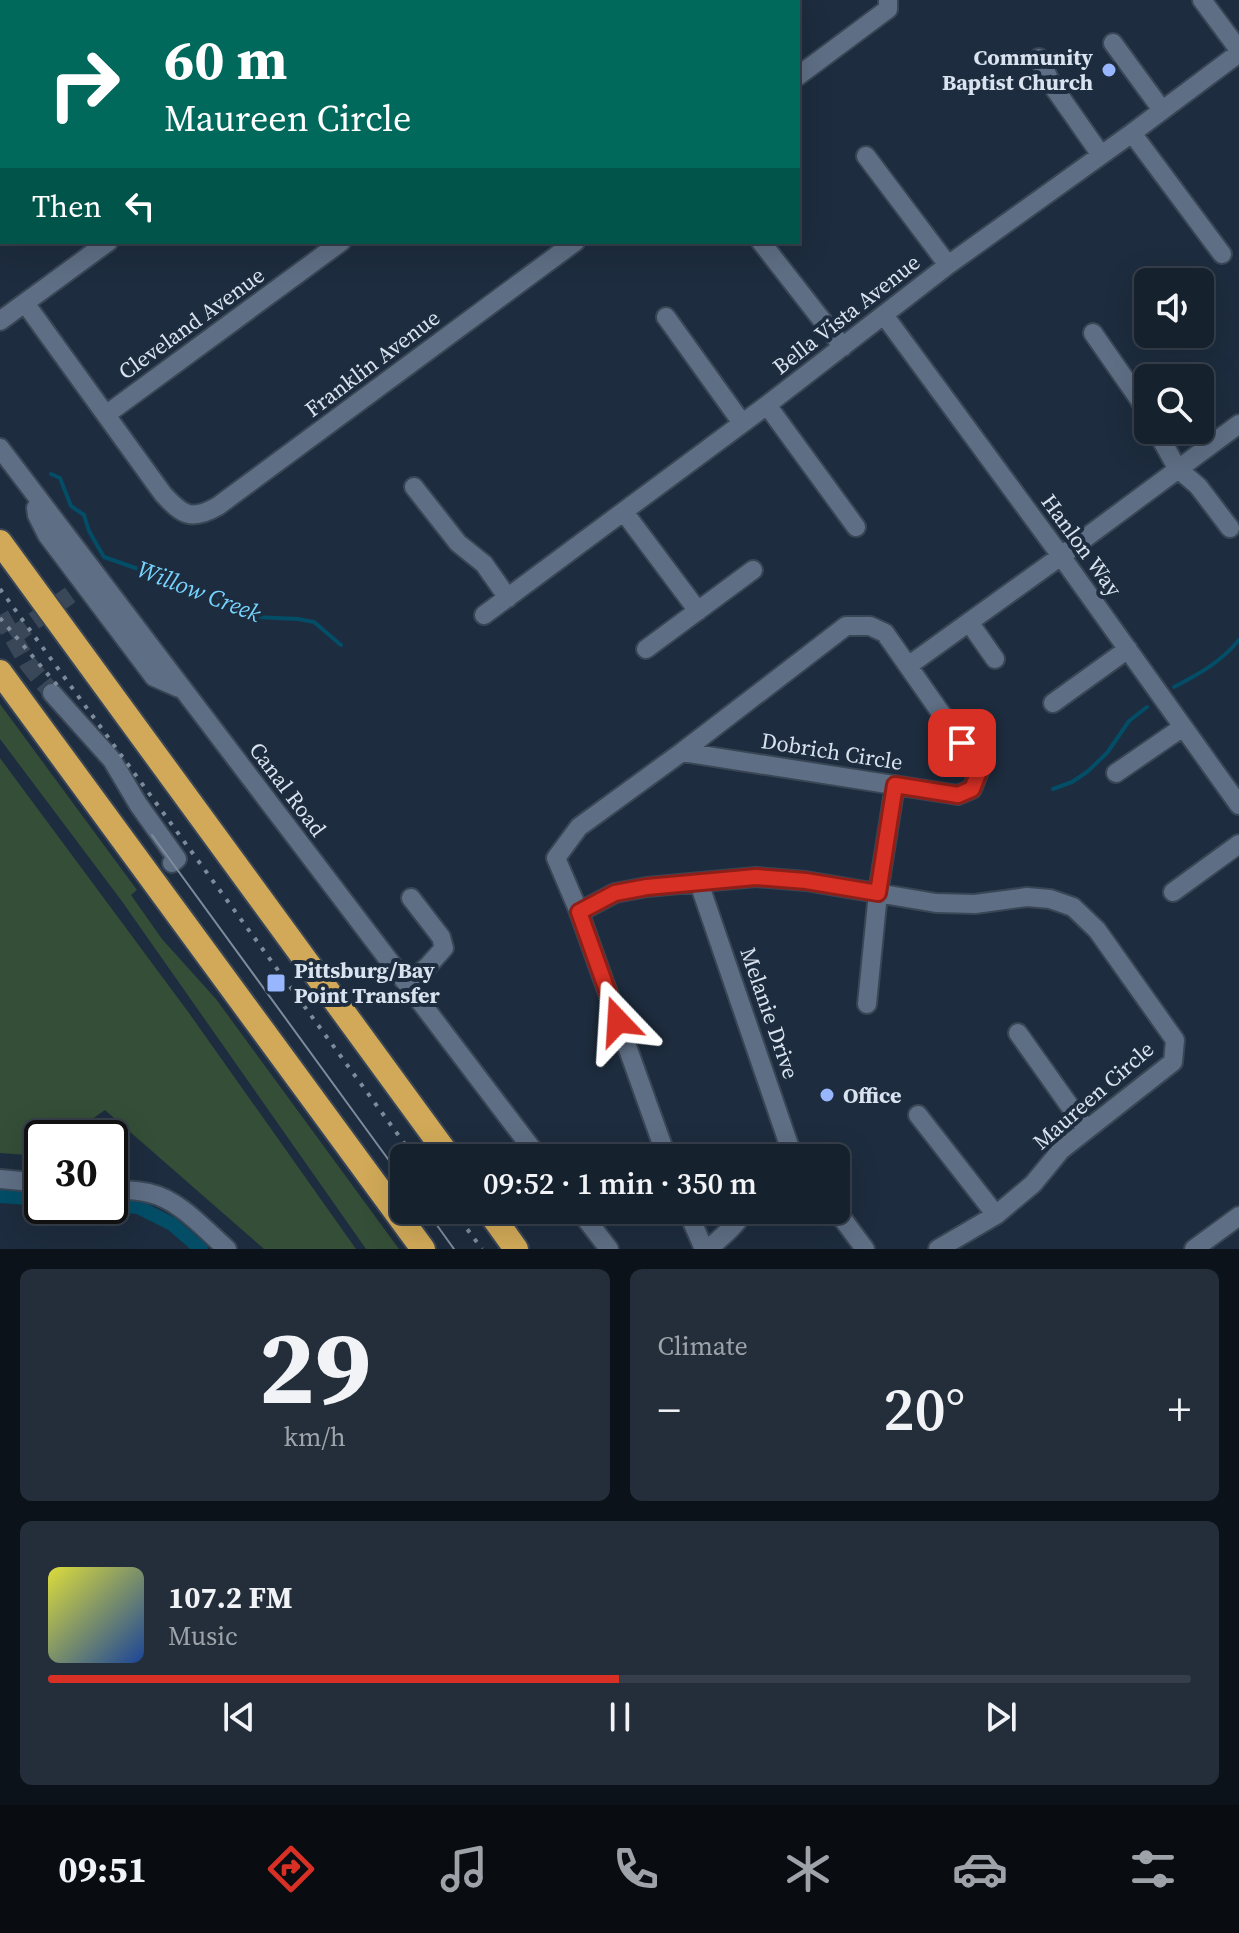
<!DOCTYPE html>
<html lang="en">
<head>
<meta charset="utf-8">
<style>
	:root { --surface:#16212e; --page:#232e3a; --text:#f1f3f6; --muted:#9ea3aa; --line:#353e4a; --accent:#d93025 }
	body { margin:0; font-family:"Source Serif 4",serif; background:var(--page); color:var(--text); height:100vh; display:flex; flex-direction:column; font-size:30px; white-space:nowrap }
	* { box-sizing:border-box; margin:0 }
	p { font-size:26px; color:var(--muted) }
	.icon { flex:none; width:44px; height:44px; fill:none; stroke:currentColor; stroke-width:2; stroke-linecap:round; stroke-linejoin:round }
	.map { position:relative; height:1249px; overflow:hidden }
	.details { display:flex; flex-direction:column; gap:20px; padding:20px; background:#0c1219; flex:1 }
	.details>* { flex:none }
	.hud { position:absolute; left:0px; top:0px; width:800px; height:244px; box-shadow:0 8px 32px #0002,0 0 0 2px var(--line); background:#00695c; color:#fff; overflow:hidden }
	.controls { position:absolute; left:1134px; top:268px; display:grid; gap:16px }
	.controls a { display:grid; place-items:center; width:80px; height:80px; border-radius:12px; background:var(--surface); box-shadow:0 8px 32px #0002,0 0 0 2px var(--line); font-size:40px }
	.speed { position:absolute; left:24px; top:1120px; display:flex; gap:16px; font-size:40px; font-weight:700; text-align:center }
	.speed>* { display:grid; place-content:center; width:104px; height:104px; border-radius:50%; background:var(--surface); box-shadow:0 8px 32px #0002,0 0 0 2px var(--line); line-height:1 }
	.speed .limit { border:4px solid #111; border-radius:12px; background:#fff; color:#111 }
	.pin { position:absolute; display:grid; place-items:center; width:68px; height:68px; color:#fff; margin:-34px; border-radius:16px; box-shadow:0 4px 12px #0006 }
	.me { position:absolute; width:88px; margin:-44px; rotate:340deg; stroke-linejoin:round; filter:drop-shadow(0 0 6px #0008) }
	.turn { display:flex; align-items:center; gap:28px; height:168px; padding:0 32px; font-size:36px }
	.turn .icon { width:104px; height:104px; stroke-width:2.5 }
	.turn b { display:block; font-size:56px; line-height:68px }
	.then { display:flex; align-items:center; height:76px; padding:0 32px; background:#0003; gap:16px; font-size:30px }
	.big { font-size:60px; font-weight:600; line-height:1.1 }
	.details .card { flex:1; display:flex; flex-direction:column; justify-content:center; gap:12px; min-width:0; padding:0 28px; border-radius:12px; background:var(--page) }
	.details .dial { align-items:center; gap:0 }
	.dial b { font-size:104px; line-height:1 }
	.song { display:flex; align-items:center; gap:24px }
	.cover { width:96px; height:96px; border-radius:12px; background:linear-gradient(135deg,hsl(60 70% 55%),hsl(220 70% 35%)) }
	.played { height:8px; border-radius:4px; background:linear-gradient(90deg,var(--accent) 50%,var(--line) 50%) }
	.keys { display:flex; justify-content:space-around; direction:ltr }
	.heat { display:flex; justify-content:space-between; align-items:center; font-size:44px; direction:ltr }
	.details .tiles { flex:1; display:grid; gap:20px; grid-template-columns:1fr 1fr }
	.card:last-child { grid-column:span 2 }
	.trip { position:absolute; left:390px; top:1144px; width:460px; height:80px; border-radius:12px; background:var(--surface); box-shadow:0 8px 32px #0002,0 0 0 2px var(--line); font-weight:600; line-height:80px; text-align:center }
	.dock { display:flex; height:128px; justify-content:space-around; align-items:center; background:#090d12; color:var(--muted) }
	.dock .icon { width:56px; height:56px }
	.dock .active { color:var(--accent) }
	.dock b { font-size:36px; color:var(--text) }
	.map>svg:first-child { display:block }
</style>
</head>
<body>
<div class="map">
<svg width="1239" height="1249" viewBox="0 0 1239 1249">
	<rect width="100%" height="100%" fill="#1d2c3e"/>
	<path fill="#344e37" d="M0,704L137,890L131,895L162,939L216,999L399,1249H366L121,900L0,739Z
		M0,758L189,1013L356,1249H264L105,1110L65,1138H42V1155L40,1156L0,1153Z"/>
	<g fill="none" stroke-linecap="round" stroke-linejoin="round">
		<path stroke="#034d67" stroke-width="4" d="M51,474L60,478L71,506L84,515L89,531L104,557L164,578L180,580L236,605L247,614L256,617L298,619L314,622L341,645
			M1174,687C1199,674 1221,662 1239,640
			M1053,789L1072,782L1087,772L1107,753L1129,721L1147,707"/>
		<path stroke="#034d67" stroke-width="14" d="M0,1196L42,1199
			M110,1205L138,1207L172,1224L201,1249"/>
		<path stroke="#394759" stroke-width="18" stroke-dasharray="18 9" stroke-linecap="butt" d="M0,615L29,665L52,693
			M12,637L74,592"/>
		<g stroke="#394655" stroke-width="22">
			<path id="minor" d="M1202,0L1239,50
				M432,2L434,0
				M667,2L669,0
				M1113,43L1162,110
				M1039,58L1052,85L1101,155
				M798,76L888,9V0
				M1132,133L1222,254
				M866,156L948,265
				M761,242L843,347
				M25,303L163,494C183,516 192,521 218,506L575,242
				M884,315L1061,556L1239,805
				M666,317L742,423
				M0,321L108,242
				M1093,333L1139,399L1148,415
				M767,405L856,527
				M107,414L341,242
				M1156,430L1177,468L1198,486L1230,528
				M0,448L539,1158
				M414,487L458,543L484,564L508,598
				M36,508L37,515L47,535L154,677L179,688
				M624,512L698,611
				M484,615L767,405L948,265L1132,133L1239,53
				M969,622L995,659
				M646,649L753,570
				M908,666L1061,556L1239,424
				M52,693L112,760L138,804L177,859L172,863
				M1053,703L1128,649
				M1116,773L1183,727
				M699,883L790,1148L797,1158
				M1173,892L1239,844
				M579,912L615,893L647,887L756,877L806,881L936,903L975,904L1027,897L1050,899L1073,907L1097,930L1175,1040L1173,1062L1061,1150L1033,1184L996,1215L938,1249
				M407,985L428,966L444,948L441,937L411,898
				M867,1004L878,893L895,785
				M1018,1033L1086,1129
				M918,1115L996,1215
				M667,1158L579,912L556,858L579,827L682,752L846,626H870L885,633L980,769L972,789L958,795L682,752
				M0,1179L42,1183
				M110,1189C123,1190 137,1190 149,1193C180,1200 204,1229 227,1249
				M579,1210L609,1249
				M687,1210L704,1249
				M836,1210L865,1249
				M708,1249C722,1237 736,1226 745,1210
				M1194,1249L1239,1216"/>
		</g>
		<g stroke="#394655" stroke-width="28">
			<path id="highway" d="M0,542L450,1158
				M0,672L423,1249
				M488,1210L516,1249"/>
		</g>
		<use href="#minor" stroke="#5e6e84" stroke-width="18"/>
		<use href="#highway" stroke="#d1a958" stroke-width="24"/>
		<path stroke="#7e8b9a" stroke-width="2" d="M152,835L404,1181
			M426,1210L454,1249"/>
		<path stroke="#7e8b9a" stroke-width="4" stroke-dasharray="4 8" stroke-linecap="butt" d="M0,589L415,1158
			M0,618L57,685
			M453,1210L482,1249"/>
	</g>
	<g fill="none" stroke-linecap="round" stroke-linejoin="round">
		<g stroke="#8d1f18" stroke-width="20">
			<path id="route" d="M618,1021L579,912L615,893L647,887L756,877L806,881L878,893L895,785L958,795L972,789L980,769L962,743"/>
		</g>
		<use href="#route" stroke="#d93025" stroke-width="14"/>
	</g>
	<g fill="#97b6fd" stroke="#1d2c3e" stroke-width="3">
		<circle cx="1109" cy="70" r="8"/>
		<rect x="266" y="973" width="20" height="20" rx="4"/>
		<circle cx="827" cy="1095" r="8"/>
	</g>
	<g text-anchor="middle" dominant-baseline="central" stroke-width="8" stroke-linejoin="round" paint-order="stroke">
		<g font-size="22" font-weight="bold" fill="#d9e3ef" stroke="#1d2c3e" text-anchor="start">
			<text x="1093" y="57" text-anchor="end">Community<tspan x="1093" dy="25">Baptist Church</tspan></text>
			<text x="294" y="970">Pittsburg/Bay<tspan x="294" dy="25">Point Transfer</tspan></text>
			<text x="843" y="1095">Office</text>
		</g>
		<g font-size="22" fill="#d9e3ef" stroke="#1d2c3e">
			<text transform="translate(846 314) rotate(-38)">Bella Vista Avenue</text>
			<text transform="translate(191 323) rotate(-36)">Cleveland Avenue</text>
			<text transform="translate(372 363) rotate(-37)">Franklin Avenue</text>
			<text transform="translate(1082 545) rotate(54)">Hanlon Way</text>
			<text transform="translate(832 751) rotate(9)">Dobrich Circle</text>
			<text transform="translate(288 789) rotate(53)">Canal Road</text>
			<text transform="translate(770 1013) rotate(71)">Melanie Drive</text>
			<text transform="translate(1093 1095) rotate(-41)">Maureen Circle</text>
		</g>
		<g font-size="24" font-style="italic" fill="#76d3fe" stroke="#1d2c3e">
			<text transform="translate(199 591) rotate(21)">Willow Creek</text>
		</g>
	</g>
</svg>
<div class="controls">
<a><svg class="icon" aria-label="sound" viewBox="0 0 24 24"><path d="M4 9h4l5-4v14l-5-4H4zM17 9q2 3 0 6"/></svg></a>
<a><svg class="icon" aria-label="search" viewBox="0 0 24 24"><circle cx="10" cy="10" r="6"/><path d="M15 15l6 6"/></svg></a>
</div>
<div class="speed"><div class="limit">30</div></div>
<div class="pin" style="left:962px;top:743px;background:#d93025"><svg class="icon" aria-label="arrive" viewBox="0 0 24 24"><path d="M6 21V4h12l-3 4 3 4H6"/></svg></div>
<svg class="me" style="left:618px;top:1021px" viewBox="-20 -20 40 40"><path d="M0-17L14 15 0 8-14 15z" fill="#d93025" stroke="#fff" stroke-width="4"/></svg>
<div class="trip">09:52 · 1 min · 350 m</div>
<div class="hud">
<div class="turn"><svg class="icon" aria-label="right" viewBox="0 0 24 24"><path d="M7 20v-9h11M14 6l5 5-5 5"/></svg><div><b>60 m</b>Maureen Circle</div></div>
<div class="then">Then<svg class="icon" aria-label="left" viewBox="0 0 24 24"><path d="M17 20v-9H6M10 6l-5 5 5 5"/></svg></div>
</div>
</div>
<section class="details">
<div class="tiles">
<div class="card dial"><b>29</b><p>km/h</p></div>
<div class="card"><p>Climate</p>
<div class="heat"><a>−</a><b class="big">20°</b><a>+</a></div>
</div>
<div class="card">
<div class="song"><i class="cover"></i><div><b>107.2 FM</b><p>Music</p></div></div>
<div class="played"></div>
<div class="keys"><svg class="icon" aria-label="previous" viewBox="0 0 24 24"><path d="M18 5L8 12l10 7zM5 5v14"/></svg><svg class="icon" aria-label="pause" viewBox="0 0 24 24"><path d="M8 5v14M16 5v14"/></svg><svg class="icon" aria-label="next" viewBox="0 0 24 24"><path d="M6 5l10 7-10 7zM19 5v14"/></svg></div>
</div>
</div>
</section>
<nav class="dock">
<b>09:51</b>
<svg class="icon active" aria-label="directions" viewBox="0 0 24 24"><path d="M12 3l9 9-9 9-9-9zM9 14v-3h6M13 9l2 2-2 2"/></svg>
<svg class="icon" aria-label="music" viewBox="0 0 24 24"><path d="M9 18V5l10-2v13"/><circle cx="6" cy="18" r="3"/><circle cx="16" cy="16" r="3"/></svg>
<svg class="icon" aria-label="phone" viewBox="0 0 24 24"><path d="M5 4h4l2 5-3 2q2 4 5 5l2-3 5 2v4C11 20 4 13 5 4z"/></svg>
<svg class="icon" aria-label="climate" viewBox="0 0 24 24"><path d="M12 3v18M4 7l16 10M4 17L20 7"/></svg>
<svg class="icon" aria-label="car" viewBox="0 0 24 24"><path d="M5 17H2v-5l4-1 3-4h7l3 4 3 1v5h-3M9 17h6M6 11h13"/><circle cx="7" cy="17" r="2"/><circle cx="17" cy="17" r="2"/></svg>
<svg class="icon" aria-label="filters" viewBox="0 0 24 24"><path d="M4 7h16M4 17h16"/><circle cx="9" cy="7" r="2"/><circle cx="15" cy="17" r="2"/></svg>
</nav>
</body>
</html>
